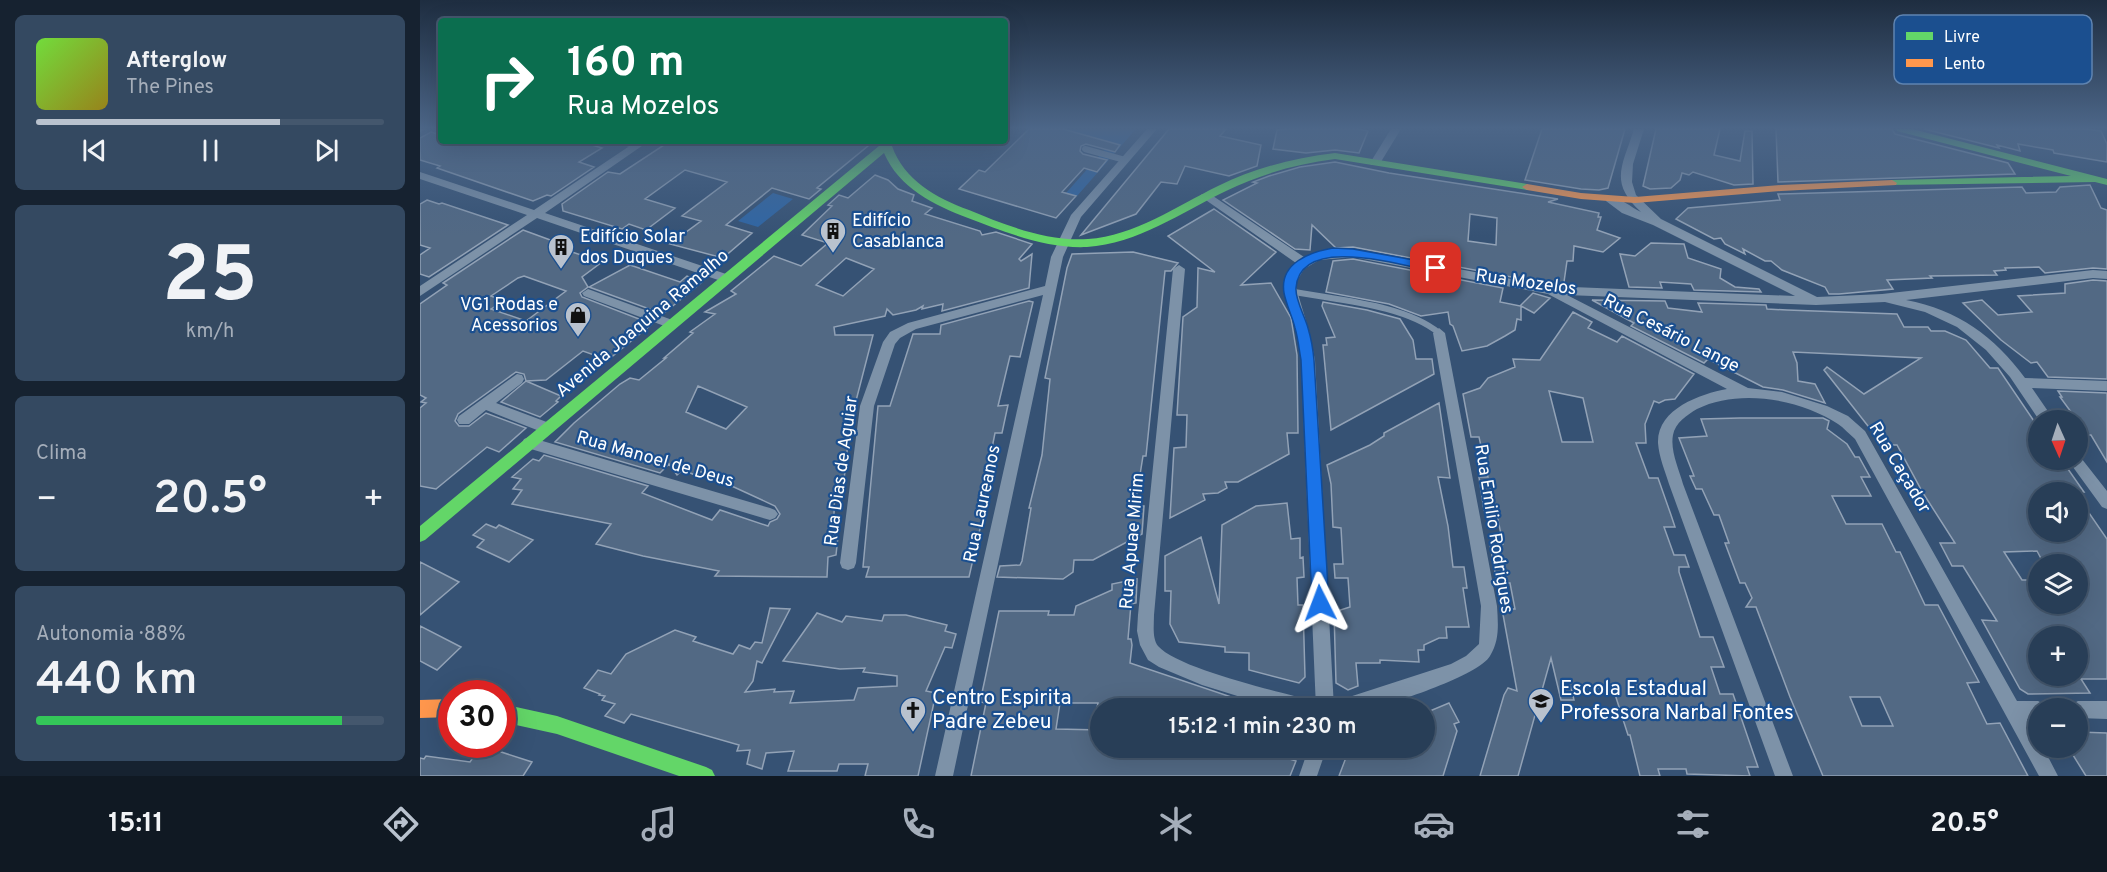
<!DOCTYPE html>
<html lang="pt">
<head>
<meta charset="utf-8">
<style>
	:root { --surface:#283e57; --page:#344961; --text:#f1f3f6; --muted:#a5aeba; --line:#44576d; --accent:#b9c2ce }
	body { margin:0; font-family:Overpass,sans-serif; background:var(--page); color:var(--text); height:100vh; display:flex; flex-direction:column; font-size:22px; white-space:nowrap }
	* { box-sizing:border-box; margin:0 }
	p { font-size:20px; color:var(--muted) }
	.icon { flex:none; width:33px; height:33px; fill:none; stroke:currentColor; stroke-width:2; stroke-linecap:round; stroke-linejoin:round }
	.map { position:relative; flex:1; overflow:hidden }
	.sheet { display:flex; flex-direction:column; gap:15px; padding:15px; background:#162230; width:420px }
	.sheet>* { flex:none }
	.hud { position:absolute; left:18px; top:18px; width:570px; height:126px; border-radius:6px; box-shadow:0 6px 24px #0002,0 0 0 2px var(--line); background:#0b6e4f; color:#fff; overflow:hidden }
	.needle { width:39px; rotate:177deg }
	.buttons { position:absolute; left:1608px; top:410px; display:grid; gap:12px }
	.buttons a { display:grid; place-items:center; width:60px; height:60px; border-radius:50%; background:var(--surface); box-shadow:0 6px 24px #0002,0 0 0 2px var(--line); font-size:30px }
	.speed { position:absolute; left:18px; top:680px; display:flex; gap:12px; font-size:30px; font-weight:700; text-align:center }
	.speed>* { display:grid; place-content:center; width:78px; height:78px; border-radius:50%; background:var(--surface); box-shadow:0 6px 24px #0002,0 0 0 2px var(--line); line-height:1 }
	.speed .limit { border:9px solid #d22; background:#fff; color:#111 }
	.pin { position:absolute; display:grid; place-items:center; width:51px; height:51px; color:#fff; margin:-26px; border-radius:12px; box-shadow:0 3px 9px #0006 }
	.me { position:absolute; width:66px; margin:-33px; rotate:357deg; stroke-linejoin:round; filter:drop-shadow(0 0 4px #0008) }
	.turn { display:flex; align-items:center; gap:21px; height:126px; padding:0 30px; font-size:27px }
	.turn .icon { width:78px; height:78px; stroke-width:2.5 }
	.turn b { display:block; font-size:42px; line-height:51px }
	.big { font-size:45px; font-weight:600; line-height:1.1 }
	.sheet .tile { flex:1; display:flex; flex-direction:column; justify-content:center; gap:9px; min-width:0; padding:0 21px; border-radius:9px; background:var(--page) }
	.sheet .dial { align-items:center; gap:0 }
	.dial b { font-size:78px; line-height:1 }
	.song { display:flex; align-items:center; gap:18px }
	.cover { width:72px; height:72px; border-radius:9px; background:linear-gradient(135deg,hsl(100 70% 55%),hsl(50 70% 35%)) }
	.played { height:6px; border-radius:3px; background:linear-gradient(90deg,var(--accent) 70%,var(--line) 70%) }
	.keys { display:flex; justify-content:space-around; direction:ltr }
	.heat { display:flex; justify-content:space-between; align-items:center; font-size:33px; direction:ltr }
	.charge { height:9px; border-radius:4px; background:linear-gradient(90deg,#34c759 88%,var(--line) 0) }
	.trip { position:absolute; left:670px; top:698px; width:345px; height:60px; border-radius:30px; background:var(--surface); box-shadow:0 6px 24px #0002,0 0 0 2px var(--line); font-weight:600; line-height:60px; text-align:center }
	.tabs { display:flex; height:96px; justify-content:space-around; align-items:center; background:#101923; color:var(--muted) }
	.tabs .icon { width:42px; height:42px }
	.tabs .selected { color:var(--accent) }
	.tabs b { font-size:27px; color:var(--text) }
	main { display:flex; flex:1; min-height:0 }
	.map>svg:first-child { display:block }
</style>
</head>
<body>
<main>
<section class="sheet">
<div class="tile">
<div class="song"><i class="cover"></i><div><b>Afterglow</b><p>The Pines</p></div></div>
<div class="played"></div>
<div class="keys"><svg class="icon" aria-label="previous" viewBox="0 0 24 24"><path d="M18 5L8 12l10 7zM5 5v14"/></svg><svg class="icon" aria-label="pause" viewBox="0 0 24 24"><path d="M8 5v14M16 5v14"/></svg><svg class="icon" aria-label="next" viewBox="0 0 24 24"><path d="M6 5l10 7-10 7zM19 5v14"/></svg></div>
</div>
<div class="tile dial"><b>25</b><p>km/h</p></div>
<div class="tile"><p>Clima</p>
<div class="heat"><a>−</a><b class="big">20.5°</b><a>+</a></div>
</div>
<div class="tile"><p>Autonomia · 88%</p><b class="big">440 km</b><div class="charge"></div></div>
</section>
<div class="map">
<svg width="1687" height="776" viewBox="0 0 1687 776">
	<rect width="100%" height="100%" fill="#365274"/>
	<path fill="#2f66a5" d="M612,129H716L657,196L646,193L686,148Z
		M353,193L373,199L338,227L318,221Z"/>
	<path fill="#526984" stroke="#92a2b6" stroke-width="1.5" fill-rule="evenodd" d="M609,129H643L700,145L695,152L666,144L661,146L660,151L663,154L687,160L677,172L664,168L642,192L656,196L636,218L539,189L559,170L565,172Z
		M749,129H806L800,136L841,145L837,166L809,176L765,166L757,184L741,182L716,214L661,235Z
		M868,129H938L948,131L939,153L915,150L886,153L853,149L857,130Z
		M1122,129H1205L1188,188L1179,190L1161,189L1105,180Z
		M1236,129H1300L1294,155L1320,161L1325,131H1332L1333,184L1314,185L1273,172L1269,175L1262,173L1260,180L1251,188L1230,189L1223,186Z
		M1356,129H1472L1475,134L1588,163L1595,174L1358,182Z
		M1504,129H1665L1681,131L1687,144V162L1634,153L1633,150L1598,144L1600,151L1577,145L1579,148Z
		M11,132L21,135V141H159L182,148L159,162L174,167L131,196L127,195L113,201L17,168L20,166L0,160V138Z
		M250,141L404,142L454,141L397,188L401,189L389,199L352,188L306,225L332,233L303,258L250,244L281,221L262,216L307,182L265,170L225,199L255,208L226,230L209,224L202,229L143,211L142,204L188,172L200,174Z
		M915,162L969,173L1138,199L1128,202L1179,213L1178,217H1181L1177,230L1200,238L1183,252L1154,246L1153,261H1147L1144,282L1142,284H1128L933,247L916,248L892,225L890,250L875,249L803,200L837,183L833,182L849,176L880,167ZM1050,214L1077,218L1076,245L1048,241Z
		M455,175L468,180L478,189L494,195L492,201L512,208L505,214L560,231L562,235L576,232L612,244L599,259L601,261L612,254L609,288L522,311L523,304L502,309L503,306L496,310L473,315L467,309L465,316L414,327L415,335H453L430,424L423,489L415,490L413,537L418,536L416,555L408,557L407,577L295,576L299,571L223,556L176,544L191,524L92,504L102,490L93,489L101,479L92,477L113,459L119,461L124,455L228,486L222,493L292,520L300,510L348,526L350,522L357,519L360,514L355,506L279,471L275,475L263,470L257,475L249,464L240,473L135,442L154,423L200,384L210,378L219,380L246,358H244L273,333L270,332L295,314L285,312L316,294L311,291L354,256L381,266L408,243L382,235L412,206L408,205L419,195L428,198ZM426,258L454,269L423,296L396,285ZM278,386L327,407L306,429L266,412Z
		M1670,185L1681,208L1687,210V269L1673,268L1625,273L1619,267L1585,268L1586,270L1574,271L1577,275L1510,276L1512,278L1467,280L1473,289L1419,294H1409L1405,287L1362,270L1351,261H1345L1323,249L1325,254L1305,244L1301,238L1294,239L1256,219L1268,208L1360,200L1358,194H1361L1602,187L1606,193L1636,192L1640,187Z
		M7,200L19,204L22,203L88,225L9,277L0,274V255L10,248L0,245V204Z
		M794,209L856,252L821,285L851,283L871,318L877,355L878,433H867L869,454L818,482H805L807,488L798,493L783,494L785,500L750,518L754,448L766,447L767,415H757L763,317L777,307L778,268L795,272L748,236Z
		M103,230L144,245L140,248L182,262L162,277L168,287L160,293L162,297L232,324L188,360L163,351L126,380L106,381L104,374L96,372L38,414L35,421L39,426H49L66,413L106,428L79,452L67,447L16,489L0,486V408L6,403L1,402L6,398L0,395V304L27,285L23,283ZM104,276L146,291L106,321L71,309L84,301L71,296L98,278Z
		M1231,243L1264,244L1268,258L1301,269L1300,278L1315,287L1339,289L1341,292L1274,290L1271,284L1240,282L1242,288L1209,287L1200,254L1215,256Z
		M713,252L758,263L751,271H745L726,456H723L715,506H724L722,534L673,560H654L653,572L643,579L577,577L580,566L600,565L602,561L611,508H609L622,455L630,379L625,378L647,268L652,254Z
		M933,259L1083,288L1080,302L1100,306L1113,293L1130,298L1114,313L1101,306V320L1097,319L1095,330L1085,336L1067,346L1042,351L1033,326L1030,324L1028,312L1001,316L969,304L906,292L913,261Z
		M210,265L260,282L267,276L282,282L243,314L169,287Z
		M1673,280L1687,281V379L1628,377L1617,362L1611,363L1581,340L1543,303L1562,300L1578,315L1612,312L1598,296L1645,293V284Z
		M1172,300L1245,301L1248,308L1282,312L1278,303L1346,305L1347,309L1367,310L1477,314L1484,327H1508L1511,331H1525L1546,340L1570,368H1578L1618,427V459H1641L1664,492H1618V531H1658V497L1687,539V679H1661L1670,693L1608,694L1600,689L1562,620L1577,621L1543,566H1532L1520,543H1535L1503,493L1477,445H1467L1448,426L1404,370L1407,367L1444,394L1501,358L1373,352L1377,363L1378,381L1395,384L1405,403L1363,390L1343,387L1288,359L1284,363L1211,326L1214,323ZM1617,551L1624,564H1658V603H1618V580H1602L1584,552ZM1618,636H1658V675H1618Z
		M609,301L613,302L600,357L590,356L578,406L588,405L582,433H575L566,478H568L565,498H567L549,577H446L449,567H443L458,406H470L493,334H520L521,325Z
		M903,302L947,310L980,319L993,340L996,359H1012L1014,374L911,430L903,345H907L906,338L915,337L902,306Z
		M1153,312L1172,322L1168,328L1197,342L1202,336L1274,374L1255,399L1245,400L1239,403L1234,401L1225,424L1226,443H1216L1229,478H1238L1251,515L1255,527H1244L1254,555H1265L1269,567H1259V572L1280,637H1293L1304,667H1291L1300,694H1313L1338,767H1327L1330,776L1267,774L1266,769H1238L1240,776H1220L1210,735H1208L1193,688L1151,687L1154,700H1141L1131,658L1098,776H1060L1084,695L1088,688L1097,691L1082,609H1095L1090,583H1077L1070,544H1083L1076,510H1064L1059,477H1068L1059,437H1051L1043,394L1060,388L1068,378L1095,367L1093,359L1120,360ZM1129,391L1163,398L1173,442H1142Z
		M106,381L141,396L136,401L138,402L120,417L81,402Z
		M1638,391L1687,393V462L1671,435H1668L1640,397H1642Z
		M1019,403L1030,478L1018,477L1028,526L1033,567H1044L1047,588H1043L1049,627H1026L1027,638H1019L1004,645V650H998L999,662L960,660V663H936L938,686L928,690L916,683L914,612L930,607L928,578H915L914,564H923L921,528L913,527L911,484L907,465L950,445L964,436V433Z
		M1320,418H1403L1409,421L1407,429L1427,444L1435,457H1439L1450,477H1441L1451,496H1412L1426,524H1462L1476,552H1480L1505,605H1518L1559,682L1547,683L1567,724L1580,723L1608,776H1403L1370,697L1336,607H1326L1332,598L1325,583H1320L1305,543H1309L1299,515H1294L1282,489H1276L1270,476H1274L1259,438L1287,436L1281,419ZM1430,697H1460L1473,726H1442Z
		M867,503L871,539L880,538V558L883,557L884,577L877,578L878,605H883L885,677L879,683L829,670V653L805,652V647L759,642L750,624L751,591H745V556L781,537L799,604L802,525L836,506Z
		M66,524L76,528L79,525L113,540L89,562L57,547L64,540L53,535Z
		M0,562L39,582L0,615Z
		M717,579L716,603L711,604L708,639H711L712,645L710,663L835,705L834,708H677L678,703H640L636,729L681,730V747H732L759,759L767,747H865L863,757L876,761L870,776H551L566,703L560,702L565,679L579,611H629L628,615H654L656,606L692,590V584Z
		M350,608L370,609L342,663L337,661L333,681L325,692L355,689L354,692L374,691L370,703L434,700L438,688L477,686V676L443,672L445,668L420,669L363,661L397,613L422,622L426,616L462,621L464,615H486L527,625L525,631L536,634L532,648L525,647L506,691L516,693L498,776H445L448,764H419L417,771H368L374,751L346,753L342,769L327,764L330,750L317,751L319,745L211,714L204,723L185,716L195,704L182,700L185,696L179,695L180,694L164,688L178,670L191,674L206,654L255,630L276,637L273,641L313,654L319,645L330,649L335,642L342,643Z
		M0,626L41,647L17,670L0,661Z
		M1029,703L1039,722L1034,724L1037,731L1023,776H919L930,747H1005V713Z
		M1658,732L1687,733V776H1666L1648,747H1658Z
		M72,749L112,762L103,776H0V758L4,759L6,756L50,762L57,752L68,754Z"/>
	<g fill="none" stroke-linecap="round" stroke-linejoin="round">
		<path stroke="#7d92a8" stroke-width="6" d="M200,141L216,146
			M665,149L705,160
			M870,291C914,300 984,304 1019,333"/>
		<path fill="#7d92a8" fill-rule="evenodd" d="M0,129H6L0,132Z
			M727,129H737L661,217L643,257L533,776H515L623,295L496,329L480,338L475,344L454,406L436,563L434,568L428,570L422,568L420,563L440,406L463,342L470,332L488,323L625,286L631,257L651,215Z
			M971,129H981L959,165H951L950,163Z
			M1214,129H1224L1213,164L1212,182L1216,195L1241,219L1397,297L1462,294L1673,270L1687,271V279L1673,278L1486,300C1538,310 1574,336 1605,378L1687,381V391L1612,388L1634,420H1619L1590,377L1566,350L1537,327L1505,312L1465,302L1396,305L1147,295L1328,388L1362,392L1407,406L1428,416L1445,431L1597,701H1618L1624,704L1626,708H1618V718L1607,719L1618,739V747H1623L1638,776H1619L1435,439C1429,434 1424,428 1418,424C1380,399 1319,388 1277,409C1267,415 1255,423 1253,435C1250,451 1259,469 1263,484L1373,776H1355L1249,484C1245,471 1239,457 1238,443C1237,409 1280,394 1307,389L1128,294L933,257L899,260L884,269L875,284L889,331L895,360L914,708H896L881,360L877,331L863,284L876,263L780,196L782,194H790L884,257L904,251L933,249L1128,286L1375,296L1233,225L1202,213L1186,201V197C1198,195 1210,207 1221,212C1188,182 1203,165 1214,129Z
			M217,141H229L125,213L309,275L311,278L309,281H301L117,218L0,296V286L107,215L0,179V172L114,210Z
			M759,265L765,269L734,615C734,625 732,638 738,646C757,668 855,691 886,699L892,702L895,708H856L782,685L739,667L728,660L720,645L717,631L718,615L753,269Z
			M168,289L255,321L257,324L255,327H247L164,296L162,293Z
			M1019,328L1025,333L1077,606C1078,623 1080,640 1070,656C1059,675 975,703 952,708C940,710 926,708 914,708L917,702L923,699L1031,664L1046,656L1059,644L1061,606L1013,333Z
			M97,374L102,375L104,379L102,383L76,403L132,424L134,428L132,432H122L66,410L49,424H39L37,420L39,416Z
			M109,437L350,508L355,510L358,514L355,518L350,520L104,447L102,443L104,439Z
			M1658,454L1687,491V509L1682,507L1650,463L1648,459H1658Z
			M1658,701H1687V719L1658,718V708H1650L1652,704Z
			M889,747H907L897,776H879Z"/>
		<path fill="#63d668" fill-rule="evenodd" d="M1476,129H1492L1687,179V185L1675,182L1468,185L1467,183L1472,180L1651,176L1477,131Z
			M465,141H476L472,146C484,180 516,198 549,210C585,225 628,242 668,239C714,236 757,206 798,186C835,168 873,158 915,153L1107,184L1112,187L1107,190L915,159C876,164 841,174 806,191C762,212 717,244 667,247C628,249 584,232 548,218C514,205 479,188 464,153L5,540L0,542V526Z
			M82,704L137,716L286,767L292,770L295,776H259L137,734L82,722Z"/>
		<path fill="#ff974d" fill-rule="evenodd" d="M1472,180L1477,183L1476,185L1361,191L1215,203L1161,199L1107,190L1102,187L1107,184L1161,193L1215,197L1361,185Z
			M32,699V717L0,718V700Z"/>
	</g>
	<linearGradient id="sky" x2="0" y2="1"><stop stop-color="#1e2d40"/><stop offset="0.54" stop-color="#4c6688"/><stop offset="1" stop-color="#4c6688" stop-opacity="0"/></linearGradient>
	<rect width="1687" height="237" fill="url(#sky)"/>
	<path fill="#1a73e8" stroke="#114b97" stroke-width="1.5" d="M913,248L933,249L1016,264L1022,268L1016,272C983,266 880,233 876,288C875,300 885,316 888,328C891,338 893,349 894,360L909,603L906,609L900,611L895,609L892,603L881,360C879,349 878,338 875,328C872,316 866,304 864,293C859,263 890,252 913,248Z"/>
	<defs>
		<g id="building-pin" transform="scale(1.35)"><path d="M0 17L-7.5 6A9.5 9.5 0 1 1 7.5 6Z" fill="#b9c2ce" stroke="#1b4f8f"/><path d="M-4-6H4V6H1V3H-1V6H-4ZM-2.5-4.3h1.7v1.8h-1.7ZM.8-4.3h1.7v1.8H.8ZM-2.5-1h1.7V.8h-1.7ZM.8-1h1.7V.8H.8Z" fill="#111"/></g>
		<g id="shop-pin" transform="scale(1.35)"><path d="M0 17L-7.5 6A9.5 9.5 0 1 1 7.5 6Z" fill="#b9c2ce" stroke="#1b4f8f"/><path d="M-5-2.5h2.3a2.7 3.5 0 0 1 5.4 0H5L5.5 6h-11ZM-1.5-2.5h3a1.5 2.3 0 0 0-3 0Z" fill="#111"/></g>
		<g id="school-pin" transform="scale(1.35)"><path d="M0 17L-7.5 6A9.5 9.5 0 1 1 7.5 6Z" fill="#b9c2ce" stroke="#1b4f8f"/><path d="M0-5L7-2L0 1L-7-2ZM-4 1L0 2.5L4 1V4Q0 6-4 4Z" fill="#111"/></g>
		<g id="church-pin" transform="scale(1.35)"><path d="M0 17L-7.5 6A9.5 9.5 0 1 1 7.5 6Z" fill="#b9c2ce" stroke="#1b4f8f"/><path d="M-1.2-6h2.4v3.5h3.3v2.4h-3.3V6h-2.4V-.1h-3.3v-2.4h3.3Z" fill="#111"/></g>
	</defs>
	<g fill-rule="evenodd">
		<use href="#building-pin" x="413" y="231"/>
		<use href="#building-pin" x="141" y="247"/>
		<use href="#shop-pin" x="158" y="315"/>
		<use href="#school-pin" x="1121" y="701"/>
		<use href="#church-pin" x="493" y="710"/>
	</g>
	<g text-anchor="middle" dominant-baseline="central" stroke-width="4.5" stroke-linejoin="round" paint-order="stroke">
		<g font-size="18" fill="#fff" stroke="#1b4f8f" text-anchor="start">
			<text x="432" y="221">Edifício<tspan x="432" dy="21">Casablanca</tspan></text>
			<text x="160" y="237">Edifício Solar<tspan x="160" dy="21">dos Duques</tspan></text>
			<text x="138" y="305" text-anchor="end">VG1 Rodas e<tspan x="138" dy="21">Acessorios</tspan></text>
		</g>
		<g font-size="18" fill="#fff" stroke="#1b4f8f">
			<text transform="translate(1106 283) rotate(8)">Rua Mozelos</text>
			<text transform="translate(223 324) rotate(-40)">Avenida Joaquina Ramalho</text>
			<text transform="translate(1251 334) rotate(27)">Rua Cesário Lange</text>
			<text transform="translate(235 460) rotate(16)">Rua Manoel de Deus</text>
			<text transform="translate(1479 468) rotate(59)">Rua Caçador</text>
			<text transform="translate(422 471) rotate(-82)">Rua Dias de Aguiar</text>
			<text transform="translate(563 504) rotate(-78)">Rua Laureanos</text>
			<text transform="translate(1073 529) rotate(81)">Rua Emilio Rodrigues</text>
			<text transform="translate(713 541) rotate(-85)">Rua Apuae Mirim</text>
		</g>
		<g font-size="21" fill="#fff" stroke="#1b4f8f" text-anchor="start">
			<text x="1140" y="689">Escola Estadual<tspan x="1140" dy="24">Professora Narbal Fontes</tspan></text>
			<text x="512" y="698">Centro Espirita<tspan x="512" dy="24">Padre Zebeu</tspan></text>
		</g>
	</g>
	<rect x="1474" y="15" width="198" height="69" rx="9" fill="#1b4f8f" stroke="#5f84b1" stroke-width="1.5"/>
	<rect x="1486" y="32" width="27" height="8" fill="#63d668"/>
	<rect x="1486" y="59" width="27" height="8" fill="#ff974d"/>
	<g font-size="16" fill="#fff">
		<text x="1524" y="42">Livre</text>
		<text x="1524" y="69">Lento</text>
	</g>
</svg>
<div class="buttons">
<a><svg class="needle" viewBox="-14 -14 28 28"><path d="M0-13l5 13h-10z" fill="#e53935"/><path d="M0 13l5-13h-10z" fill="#a5aeba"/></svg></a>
<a><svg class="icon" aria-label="sound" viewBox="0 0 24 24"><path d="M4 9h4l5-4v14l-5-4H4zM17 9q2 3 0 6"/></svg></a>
<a><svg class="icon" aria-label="layers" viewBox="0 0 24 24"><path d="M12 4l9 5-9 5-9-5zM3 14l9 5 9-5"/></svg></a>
<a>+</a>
<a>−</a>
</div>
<div class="speed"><div class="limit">30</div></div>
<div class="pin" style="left:1016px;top:268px;background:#d93025"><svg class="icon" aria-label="arrive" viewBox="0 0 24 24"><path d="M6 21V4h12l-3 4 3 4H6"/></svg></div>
<svg class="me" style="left:900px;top:603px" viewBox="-20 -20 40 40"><path d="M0-17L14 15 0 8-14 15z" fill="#1a73e8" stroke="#fff" stroke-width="4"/></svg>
<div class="trip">15:12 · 1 min · 230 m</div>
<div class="hud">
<div class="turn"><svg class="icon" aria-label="right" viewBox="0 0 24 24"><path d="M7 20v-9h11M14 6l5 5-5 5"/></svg><div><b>160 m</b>Rua Mozelos</div></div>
</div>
</div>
</main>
<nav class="tabs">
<b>15:11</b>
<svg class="icon selected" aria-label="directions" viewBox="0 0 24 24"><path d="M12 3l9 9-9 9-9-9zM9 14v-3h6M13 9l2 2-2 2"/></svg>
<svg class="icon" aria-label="music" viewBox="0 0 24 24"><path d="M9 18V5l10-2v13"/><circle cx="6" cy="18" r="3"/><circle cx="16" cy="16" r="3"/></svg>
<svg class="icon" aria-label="phone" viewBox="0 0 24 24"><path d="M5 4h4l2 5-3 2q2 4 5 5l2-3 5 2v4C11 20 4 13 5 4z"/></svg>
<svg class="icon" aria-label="climate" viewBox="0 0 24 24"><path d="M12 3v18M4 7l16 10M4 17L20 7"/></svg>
<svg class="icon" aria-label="car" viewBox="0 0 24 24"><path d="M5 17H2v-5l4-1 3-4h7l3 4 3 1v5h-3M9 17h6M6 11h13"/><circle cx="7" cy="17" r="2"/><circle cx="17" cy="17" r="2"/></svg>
<svg class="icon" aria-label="filters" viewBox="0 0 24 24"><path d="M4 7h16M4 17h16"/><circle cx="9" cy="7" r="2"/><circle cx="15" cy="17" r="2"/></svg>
<b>20.5°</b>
</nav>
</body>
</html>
